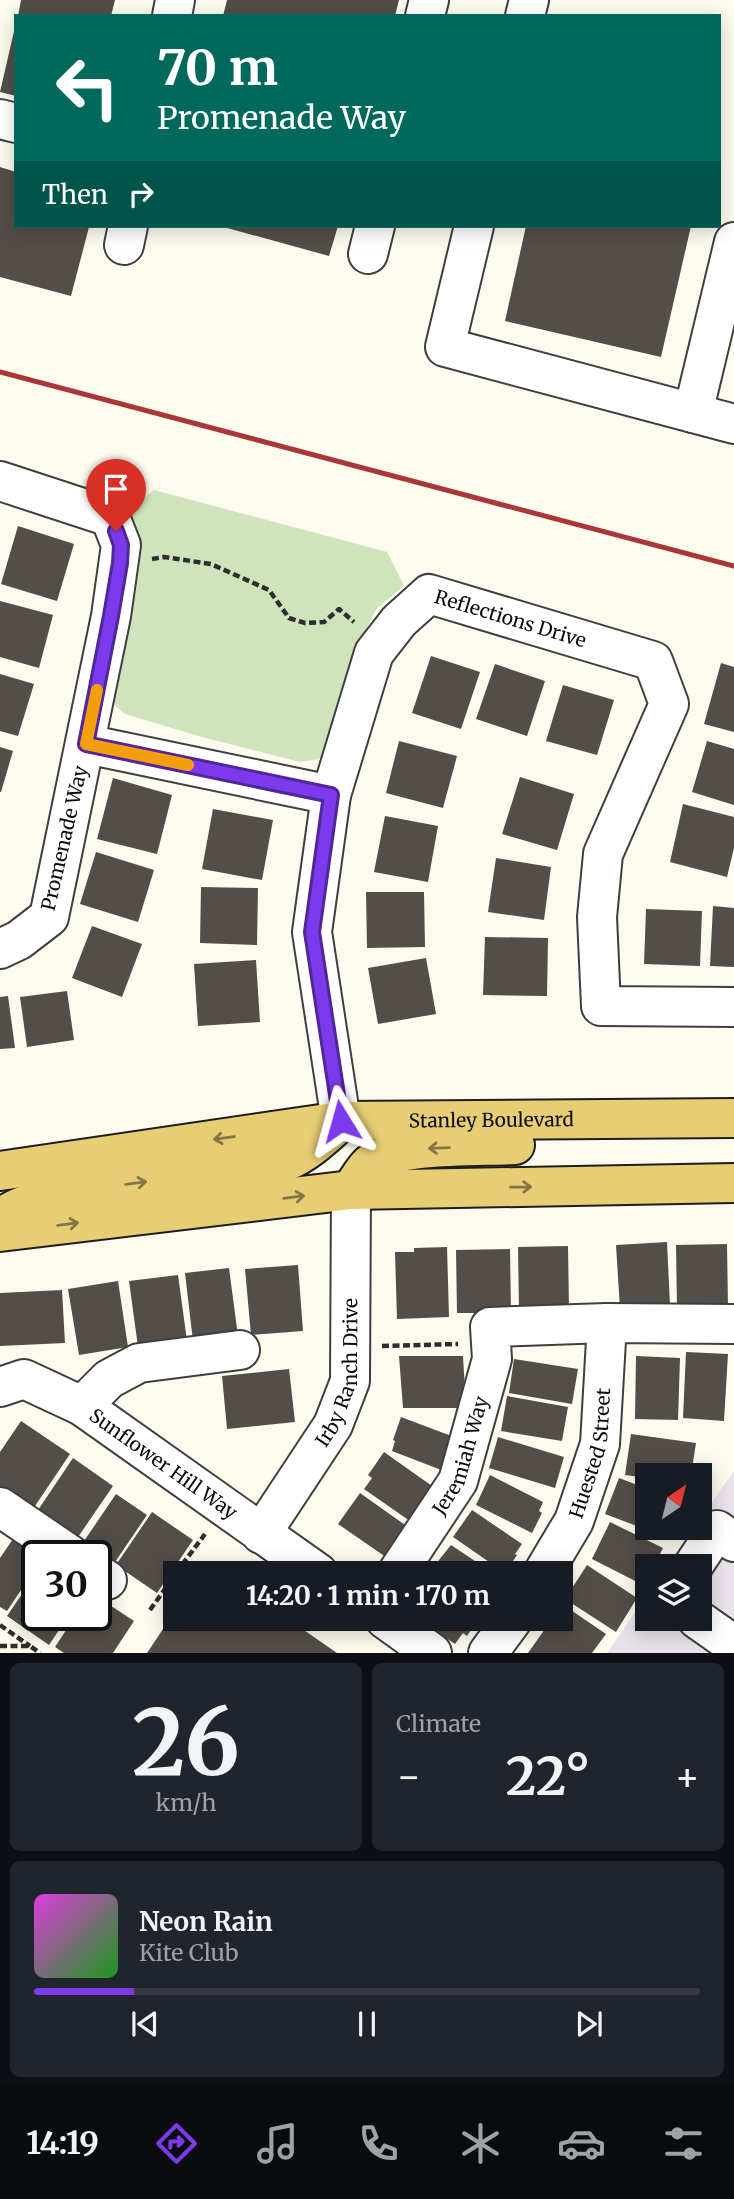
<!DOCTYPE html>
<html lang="en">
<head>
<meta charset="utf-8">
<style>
	:root { --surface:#171b24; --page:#20242c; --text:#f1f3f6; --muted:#9ea1a6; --line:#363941; --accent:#7c3aed }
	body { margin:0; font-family:Merriweather,serif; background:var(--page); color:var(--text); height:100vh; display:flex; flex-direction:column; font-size:26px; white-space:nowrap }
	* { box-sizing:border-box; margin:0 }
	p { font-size:23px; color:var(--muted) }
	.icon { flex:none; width:38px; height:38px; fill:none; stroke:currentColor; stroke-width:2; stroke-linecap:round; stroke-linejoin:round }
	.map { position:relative; height:1653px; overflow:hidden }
	.sheet { display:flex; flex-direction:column; gap:10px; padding:10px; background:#0d0f14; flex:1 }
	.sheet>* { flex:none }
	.banner { position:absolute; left:14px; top:14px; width:707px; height:214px; border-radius:0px; box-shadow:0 4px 18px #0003; background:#00695c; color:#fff; overflow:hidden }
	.needle { width:46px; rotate:35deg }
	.tools { position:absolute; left:635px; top:1463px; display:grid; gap:14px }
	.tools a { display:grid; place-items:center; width:77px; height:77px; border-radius:0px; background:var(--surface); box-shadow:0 4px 18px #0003; font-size:35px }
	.speed { position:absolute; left:21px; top:1540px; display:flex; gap:14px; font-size:35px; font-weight:700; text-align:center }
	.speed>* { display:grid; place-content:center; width:91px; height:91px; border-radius:50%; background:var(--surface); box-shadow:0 4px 18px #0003; line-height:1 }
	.speed .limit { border:4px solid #111; border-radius:10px; background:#fff; color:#111 }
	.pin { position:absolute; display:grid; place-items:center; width:60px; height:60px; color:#fff; margin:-72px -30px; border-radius:50% 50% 50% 0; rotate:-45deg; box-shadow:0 0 7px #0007 }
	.pin .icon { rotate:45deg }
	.me { position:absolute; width:77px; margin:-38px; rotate:352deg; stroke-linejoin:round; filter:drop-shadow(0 0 5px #0008) }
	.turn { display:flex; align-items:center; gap:24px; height:147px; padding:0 28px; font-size:32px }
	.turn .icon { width:91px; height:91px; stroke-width:2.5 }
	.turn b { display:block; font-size:49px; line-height:60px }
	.then { display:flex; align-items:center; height:66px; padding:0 28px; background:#0003; gap:14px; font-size:26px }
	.big { font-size:52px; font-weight:700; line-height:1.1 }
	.sheet .widget { flex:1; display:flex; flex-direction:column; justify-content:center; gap:10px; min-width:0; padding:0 24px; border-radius:10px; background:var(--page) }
	.sheet .dial { align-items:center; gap:0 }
	.dial b { font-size:91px; line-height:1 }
	.song { display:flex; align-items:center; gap:21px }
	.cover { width:84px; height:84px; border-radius:10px; background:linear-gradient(135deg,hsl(300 70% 55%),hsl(120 70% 35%)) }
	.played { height:7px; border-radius:4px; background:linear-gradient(90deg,var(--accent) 15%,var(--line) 15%) }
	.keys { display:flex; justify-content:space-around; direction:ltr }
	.heat { display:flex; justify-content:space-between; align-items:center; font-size:38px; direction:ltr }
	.sheet .tiles { flex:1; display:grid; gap:10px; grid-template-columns:1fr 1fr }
	.widget:last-child { grid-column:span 2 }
	.trip { position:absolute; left:163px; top:1561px; width:410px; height:70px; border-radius:0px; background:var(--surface); box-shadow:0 4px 18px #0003; font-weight:700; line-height:70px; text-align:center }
	.menu { display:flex; height:112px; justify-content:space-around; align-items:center; background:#090b0e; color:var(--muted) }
	.menu .icon { width:49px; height:49px }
	.menu .current { color:var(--accent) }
	.menu b { font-size:32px; color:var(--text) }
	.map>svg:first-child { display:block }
</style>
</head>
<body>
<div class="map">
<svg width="734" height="1653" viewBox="0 0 734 1653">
	<rect width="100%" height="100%" fill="#fdfaee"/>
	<path fill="#e9e2ea" d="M734,1471V1653H607L647,1595L648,1619H700V1566H667L694,1528H700V1519Z"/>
	<path fill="#cfe3bc" d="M154,490L387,552L404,586L377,608L368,625L337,738L331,749L319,759L300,762L202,737L125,714L111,702L137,553L136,528L129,510Z"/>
	<path fill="#544e4a" d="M21,0H115L111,16H18Z
		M227,0H399L395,16H223Z
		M15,27H16V96L0,92Z
		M0,167L16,172V226L89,227L71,296L0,277Z
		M220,226H338L329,256Z
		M526,226H691L661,357L505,321Z
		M18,526L74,544L57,601L1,584Z
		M0,601L53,615L39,668L0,657Z
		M431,656L480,672L461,729L412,713Z
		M721,663L734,667V732L704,724Z
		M495,664L545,681L527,736L476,719Z
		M0,674L34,684L18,736L0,731Z
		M563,685L614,700L597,755L546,741Z
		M399,741L457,756L443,808L386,793Z
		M707,741L734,749V805L692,792Z
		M0,747L13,751L1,792H0Z
		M520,777L574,794L557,850L502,834Z
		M113,778L172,795L157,854L97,839Z
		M683,804L734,817V848L727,877L670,862Z
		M213,809L273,820L262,880L202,869Z
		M385,816L438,826L428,882L374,872Z
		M96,852L154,870L138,922L80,904Z
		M496,858L551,867L544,920L488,912Z
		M201,887L258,888L257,945L200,943Z
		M366,892H424L425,947L367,948Z
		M713,906L734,908V967L710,966Z
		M646,909L702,911L700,966L644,964Z
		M92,926L142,944L122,997L72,978Z
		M485,937L548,938L547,996L483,995Z
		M426,958L436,1014L378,1024L368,968Z
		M256,960L260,1022L198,1026L194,964Z
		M67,991L74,1040L27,1047L20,997Z
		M8,996L15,1048L0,1049V997Z
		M667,1242L670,1306L620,1309L616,1245Z
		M727,1244L728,1307H677L676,1245Z
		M568,1246L569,1310H519L518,1247Z
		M447,1247L449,1317L397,1319L395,1252H414V1248Z
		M510,1249L511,1313H457L456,1250Z
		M298,1265L303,1331L251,1335L245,1269Z
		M229,1268L238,1336L193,1341L185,1273Z
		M178,1275L187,1341L138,1347L129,1281Z
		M118,1281L128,1347L79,1355L68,1289Z
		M62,1290L65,1343L0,1346V1293Z
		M686,1352L728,1354L724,1421L683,1418Z
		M399,1356H463L466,1408H403Z
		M636,1356L680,1358L678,1420L635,1419Z
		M514,1359L578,1369L572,1404L509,1393Z
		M289,1369L295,1422L227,1429L222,1376Z
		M507,1396L568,1407L562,1441L501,1431Z
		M401,1417L462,1440L449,1473L392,1451L395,1441L393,1440Z
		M21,1421L70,1454L33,1509L0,1486V1452Z
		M631,1434L696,1443L691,1475H648V1478L625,1475Z
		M498,1437L564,1457L555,1488L489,1468Z
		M384,1452L442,1493L417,1526L364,1489L372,1478L368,1475Z
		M73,1458L113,1486L78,1537L38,1510Z
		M490,1475L543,1502L539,1511L542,1513L532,1533L476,1505Z
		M619,1478L648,1489V1528H670L666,1537L605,1514Z
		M360,1493L415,1532L393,1562L338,1524Z
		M116,1494L147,1515L113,1565L82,1544Z
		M472,1510L522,1544L515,1554L517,1555L505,1573L453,1537Z
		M152,1512L193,1540L157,1593L116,1565Z
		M610,1522L663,1548L654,1566H648V1580L645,1586L592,1559Z
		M13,1539L37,1555V1566L7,1611L0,1607V1558Z
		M451,1545L493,1573H436L431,1570Z
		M208,1563L222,1573H201Z
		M587,1565L637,1598L616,1632L565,1599Z
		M37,1572V1615H69L49,1645L7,1616Z
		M96,1596L134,1621L113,1653H64L55,1647L76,1615H96Z
		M562,1604L606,1634L592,1653H528L552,1619H560Z
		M175,1611V1619H288L337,1653H147Z
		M417,1619H478L467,1636L463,1633L455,1644Z"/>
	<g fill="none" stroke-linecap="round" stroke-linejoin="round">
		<g stroke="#3f3f3f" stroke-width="42">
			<g id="minor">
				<path d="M172,16L175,0"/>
				<path d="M425,16L429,0"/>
				<path d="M525,16L529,0"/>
				<path d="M0,119L16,123"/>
				<path d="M474,226L445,347L734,424"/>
				<path d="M124,245L128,226"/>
				<path d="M368,254L375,226"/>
				<path d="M693,413L734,242"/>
				<path d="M0,481L110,517L121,545L111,616L49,917L19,940L0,949"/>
				<path d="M86,744L331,795"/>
				<path id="s1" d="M341,1121L312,932L331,795L374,653L399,621L429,594L653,661L669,704L603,854L597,917L601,1006L734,1007"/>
				<path id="s2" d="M0,1387L24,1379L82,1406L318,1573"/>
				<path d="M82,1406L109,1379L139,1363L240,1350"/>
				<path d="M0,1507L72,1556"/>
				<path id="s3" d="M261,1534L333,1425L350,1381L351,1190"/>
				<path d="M693,1566L717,1530L734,1542"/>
				<path d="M96,1573L107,1580"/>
				<path id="s4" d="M397,1573L458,1481L492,1359L490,1327L607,1323L734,1324"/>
				<path id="s5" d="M543,1573L574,1521L600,1444L607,1323"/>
				<path d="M385,1619L432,1653"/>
				<path d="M697,1619L734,1645"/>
				<path d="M488,1653L513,1619"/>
			</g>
		</g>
		<g stroke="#1d1d1d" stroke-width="42">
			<g id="major">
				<path id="s6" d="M0,1171L341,1121L734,1118"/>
				<path d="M351,1190C357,1182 363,1170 370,1164C395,1143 482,1147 515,1145"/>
				<path d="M0,1218C56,1180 172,1182 240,1170C255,1167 274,1167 287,1161C307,1153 324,1136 339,1123"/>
				<path d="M0,1232L351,1190L734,1183"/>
			</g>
		</g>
		<path stroke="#2e2e2e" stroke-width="4.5" stroke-dasharray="7 3.5" stroke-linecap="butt" d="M152,559L164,557L211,564L269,590L289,618L305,623L324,622L339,609L354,622
			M382,1346L458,1344
			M176,1573L205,1534
			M150,1610L175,1575
			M0,1625L30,1646
			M0,1646H30L40,1653"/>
		<use href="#minor" stroke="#fff" stroke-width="38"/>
		<use href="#major" stroke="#e7ce74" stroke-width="38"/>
		<path stroke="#ab3638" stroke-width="5" d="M0,372L734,566"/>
	</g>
	<defs><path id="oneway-shaft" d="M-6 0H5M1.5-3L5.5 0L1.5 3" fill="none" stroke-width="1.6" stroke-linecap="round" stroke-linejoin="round" transform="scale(1.75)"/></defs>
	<g stroke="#847745">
		<use href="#oneway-shaft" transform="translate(224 1138) rotate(172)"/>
		<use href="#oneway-shaft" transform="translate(439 1148) rotate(178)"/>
		<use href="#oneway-shaft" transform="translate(136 1183) rotate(-7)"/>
		<use href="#oneway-shaft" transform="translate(521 1187) rotate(-1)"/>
		<use href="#oneway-shaft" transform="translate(294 1197) rotate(-7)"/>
		<use href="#oneway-shaft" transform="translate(68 1224) rotate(-7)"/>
	</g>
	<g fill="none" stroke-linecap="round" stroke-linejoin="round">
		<g stroke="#51269a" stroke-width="18">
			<path id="route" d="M116,531L121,545L120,563L111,616L86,744L331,795L312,932L341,1121"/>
		</g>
		<use href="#route" stroke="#7c3aed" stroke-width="12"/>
		<path stroke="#f59e0b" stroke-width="12" d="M97,690L86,744L188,765"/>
	</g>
	<g text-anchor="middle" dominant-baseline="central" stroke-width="7" stroke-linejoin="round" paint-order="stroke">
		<g font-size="19" fill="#0c0c0c" stroke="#fff">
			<text stroke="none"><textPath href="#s1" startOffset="644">Reflections Drive</textPath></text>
			<text transform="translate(64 838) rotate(-77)">Promenade Way</text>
			<text stroke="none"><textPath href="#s6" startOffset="495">Stanley Boulevard</textPath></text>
			<text stroke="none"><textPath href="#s3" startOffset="184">Irby Ranch Drive</textPath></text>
			<text stroke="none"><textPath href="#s5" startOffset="131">Huested Street</textPath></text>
			<text stroke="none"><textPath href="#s4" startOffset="135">Jeremiah Way</textPath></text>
			<text stroke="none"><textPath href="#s2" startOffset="189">Sunflower Hill Way</textPath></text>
		</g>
	</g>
</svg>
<div class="tools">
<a><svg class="needle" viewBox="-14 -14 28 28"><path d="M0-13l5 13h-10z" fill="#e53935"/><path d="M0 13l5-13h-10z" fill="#9ea1a6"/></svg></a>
<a><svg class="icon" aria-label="layers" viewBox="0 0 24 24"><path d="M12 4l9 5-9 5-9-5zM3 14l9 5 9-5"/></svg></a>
</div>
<div class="speed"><div class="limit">30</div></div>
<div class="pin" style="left:116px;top:531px;background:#d93025"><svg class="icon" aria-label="arrive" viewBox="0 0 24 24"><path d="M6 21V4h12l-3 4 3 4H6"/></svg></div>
<svg class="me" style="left:341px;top:1121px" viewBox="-20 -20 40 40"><path d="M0-17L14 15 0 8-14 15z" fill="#7c3aed" stroke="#fff" stroke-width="4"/></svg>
<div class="trip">14:20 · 1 min · 170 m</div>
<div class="banner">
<div class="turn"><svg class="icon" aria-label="left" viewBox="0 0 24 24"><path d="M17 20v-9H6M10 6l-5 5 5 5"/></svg><div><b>70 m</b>Promenade Way</div></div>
<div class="then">Then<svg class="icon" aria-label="right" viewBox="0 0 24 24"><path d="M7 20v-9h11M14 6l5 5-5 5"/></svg></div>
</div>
</div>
<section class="sheet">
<div class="tiles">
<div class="widget dial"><b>26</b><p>km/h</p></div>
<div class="widget"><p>Climate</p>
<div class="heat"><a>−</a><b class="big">22°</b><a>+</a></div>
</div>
<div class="widget">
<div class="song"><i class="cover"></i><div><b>Neon Rain</b><p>Kite Club</p></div></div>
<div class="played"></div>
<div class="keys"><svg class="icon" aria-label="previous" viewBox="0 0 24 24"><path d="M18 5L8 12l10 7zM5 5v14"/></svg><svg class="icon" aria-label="pause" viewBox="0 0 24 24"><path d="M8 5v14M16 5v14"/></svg><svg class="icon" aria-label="next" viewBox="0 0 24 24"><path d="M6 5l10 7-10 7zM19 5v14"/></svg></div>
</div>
</div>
</section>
<nav class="menu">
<b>14:19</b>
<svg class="icon current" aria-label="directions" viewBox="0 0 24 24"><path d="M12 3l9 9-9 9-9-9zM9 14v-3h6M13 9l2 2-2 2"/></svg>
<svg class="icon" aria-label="music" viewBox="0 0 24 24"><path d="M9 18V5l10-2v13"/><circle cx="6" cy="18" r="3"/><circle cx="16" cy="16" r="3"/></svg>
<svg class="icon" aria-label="phone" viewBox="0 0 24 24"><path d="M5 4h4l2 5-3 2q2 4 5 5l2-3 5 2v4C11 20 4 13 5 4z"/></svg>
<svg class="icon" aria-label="climate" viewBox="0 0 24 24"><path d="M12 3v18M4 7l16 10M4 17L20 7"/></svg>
<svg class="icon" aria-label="car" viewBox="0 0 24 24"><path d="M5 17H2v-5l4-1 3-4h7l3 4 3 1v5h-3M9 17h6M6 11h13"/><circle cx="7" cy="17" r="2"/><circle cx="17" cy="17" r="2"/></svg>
<svg class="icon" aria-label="filters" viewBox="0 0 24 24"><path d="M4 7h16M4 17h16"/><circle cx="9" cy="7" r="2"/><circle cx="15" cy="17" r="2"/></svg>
</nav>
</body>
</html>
